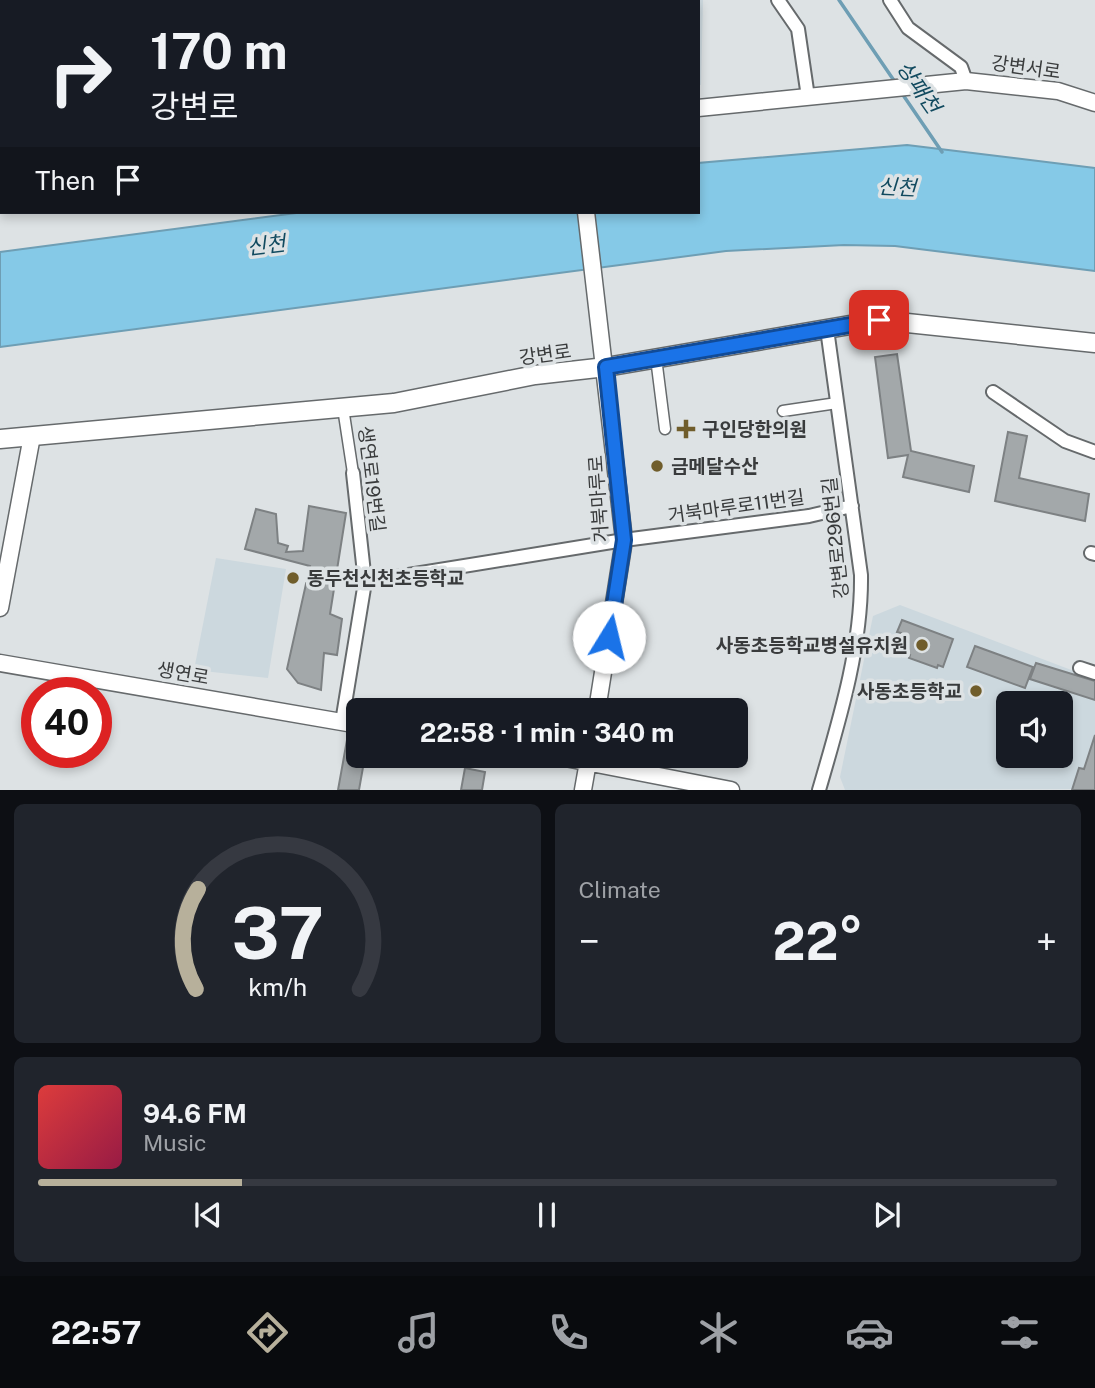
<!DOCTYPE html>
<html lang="en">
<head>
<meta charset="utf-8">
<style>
	:root { --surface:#171b24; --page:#20242c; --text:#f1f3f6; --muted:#9ea1a6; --line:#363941; --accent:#b7b09b }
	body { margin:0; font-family:"Public Sans","Noto Sans KR",sans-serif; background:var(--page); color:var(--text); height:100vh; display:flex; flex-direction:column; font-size:26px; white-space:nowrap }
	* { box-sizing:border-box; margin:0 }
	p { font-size:23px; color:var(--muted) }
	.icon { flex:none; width:38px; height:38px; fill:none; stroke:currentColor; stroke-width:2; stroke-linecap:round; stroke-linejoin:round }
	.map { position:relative; height:790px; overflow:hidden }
	.sheet { display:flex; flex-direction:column; gap:14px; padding:14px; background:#0d0f14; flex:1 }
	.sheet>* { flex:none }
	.banner { position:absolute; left:0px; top:0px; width:700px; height:214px; box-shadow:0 4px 10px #0003; background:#171b24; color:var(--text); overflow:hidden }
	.tools { position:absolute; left:996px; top:691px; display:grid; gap:14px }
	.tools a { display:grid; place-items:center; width:77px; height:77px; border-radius:10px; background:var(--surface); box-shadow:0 4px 10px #0003; font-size:35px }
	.speed { position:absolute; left:21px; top:677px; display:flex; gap:14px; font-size:35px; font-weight:700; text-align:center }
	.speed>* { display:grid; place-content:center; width:91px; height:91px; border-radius:50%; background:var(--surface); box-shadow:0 4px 10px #0003; line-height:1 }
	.speed .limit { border:10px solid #d22; background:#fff; color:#111 }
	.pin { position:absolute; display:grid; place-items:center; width:60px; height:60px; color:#fff; margin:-30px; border-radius:14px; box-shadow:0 4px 10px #0006 }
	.me { position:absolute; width:77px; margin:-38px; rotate:9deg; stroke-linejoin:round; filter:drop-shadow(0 0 5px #0008) }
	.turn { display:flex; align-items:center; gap:24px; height:147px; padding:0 35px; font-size:32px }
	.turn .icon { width:91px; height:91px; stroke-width:2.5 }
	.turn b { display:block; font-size:49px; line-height:60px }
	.then { display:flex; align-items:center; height:66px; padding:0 35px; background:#0003; gap:14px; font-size:26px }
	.big { font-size:52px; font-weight:700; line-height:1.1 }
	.sheet .widget { flex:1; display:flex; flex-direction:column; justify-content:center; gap:10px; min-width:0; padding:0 24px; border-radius:10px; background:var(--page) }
	.sheet .dial { align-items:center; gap:0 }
	.dial svg { height:182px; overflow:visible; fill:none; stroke:var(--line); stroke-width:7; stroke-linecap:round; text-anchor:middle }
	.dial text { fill:var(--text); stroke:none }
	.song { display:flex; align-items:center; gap:21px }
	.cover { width:84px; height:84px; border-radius:10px; background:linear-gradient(135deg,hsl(0 70% 55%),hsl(340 70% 35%)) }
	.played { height:7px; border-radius:4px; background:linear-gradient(90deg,var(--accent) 20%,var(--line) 20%) }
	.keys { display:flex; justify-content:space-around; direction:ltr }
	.heat { display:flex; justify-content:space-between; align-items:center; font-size:38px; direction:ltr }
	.sheet .tiles { flex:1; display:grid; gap:14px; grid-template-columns:1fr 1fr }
	.widget:last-child { grid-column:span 2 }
	.trip { position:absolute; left:346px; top:698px; width:402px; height:70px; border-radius:10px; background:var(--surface); box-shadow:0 4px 10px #0003; font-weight:700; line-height:70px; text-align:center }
	.menu { display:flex; height:112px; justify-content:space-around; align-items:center; background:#090b0e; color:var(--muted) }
	.menu .icon { width:49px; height:49px }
	.menu .current { color:var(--accent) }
	.menu b { font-size:32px; color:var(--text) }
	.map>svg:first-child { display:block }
</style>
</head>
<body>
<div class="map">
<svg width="1095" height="790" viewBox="0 0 1095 790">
	<rect width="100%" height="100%" fill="#dde2e4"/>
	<path fill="#ccd8de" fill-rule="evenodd" d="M578,0H703L701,85H698V2Z
		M216,558L286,569L268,678L194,670Z
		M900,605L1095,679V789L845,790L840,777L873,616ZM1008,704H1060V756H1008Z"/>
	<path fill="#c7b484" d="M0,0H199V2H2L0,183Z"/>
	<path fill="#85c9e7" stroke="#6e9eb4" stroke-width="2" d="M907,145L1095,168V271L895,246L844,245L726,251L0,347V252L304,212H698V163Z"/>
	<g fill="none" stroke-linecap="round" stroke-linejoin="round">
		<path stroke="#6e9eb4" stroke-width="3.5" d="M839,0L895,82
			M901,92L942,152"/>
	</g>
	<path fill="#a3a8aa" stroke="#7d8183" stroke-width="2" d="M897,354L911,451L974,466L969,492L903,477L908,455L888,458L875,357Z
		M1008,432L1027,436L1019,478L1089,494L1085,521L995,501Z
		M309,506L346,513L330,614L342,619L337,655L324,653L321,690L298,683L287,669L310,566L245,549L256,509L276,514L278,543L288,546L286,552L303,551Z
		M902,620L953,639L943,667L938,665L937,668L909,658L910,655L902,652L901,656L890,652L895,638L899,639L901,633L897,632Z
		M975,646L1033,667L1025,688L967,667Z
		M1036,663L1095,681V700L1030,679Z
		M1095,735V790H1072L1079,768L1084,769Z
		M347,740L359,742V756H365L359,790H338Z
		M465,768L485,772L482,790H461Z"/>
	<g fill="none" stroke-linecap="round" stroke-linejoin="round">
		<g stroke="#666a6c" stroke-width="13">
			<path id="pedestrian" d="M656,358L665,429
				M343,408L353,473
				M783,411L837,403"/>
		</g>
		<g stroke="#666a6c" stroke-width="16">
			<path id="minor" d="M202,0V2
				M778,0L798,29L808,97
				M890,0L908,28L961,67L966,81
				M570,2V0
				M0,186H2
				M993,392L1065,441L1095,452
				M1091,553L1095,554
				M365,582L624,540L809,516L852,506
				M1080,668L1095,673
				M342,722L365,582L353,473
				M819,790C839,721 862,647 861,575L827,329"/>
		</g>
		<g stroke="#666a6c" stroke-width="19">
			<path id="tertiary" d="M698,108L966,81L1058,91L1095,103
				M586,212L624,540L597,710
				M0,608L32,436
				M0,663L359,725
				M555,756L731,790
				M583,790L589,756"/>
		</g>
		<g stroke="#666a6c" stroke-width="21">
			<path id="secondary" d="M0,439L394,403L535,375L606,367L879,320L1095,343"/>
		</g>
		<use href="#pedestrian" stroke="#fff" stroke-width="10"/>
		<use href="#minor" stroke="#fff" stroke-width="12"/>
		<use href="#tertiary" stroke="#fff" stroke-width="16"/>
		<use href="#secondary" stroke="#fff" stroke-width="18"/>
	</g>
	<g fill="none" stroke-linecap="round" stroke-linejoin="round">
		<g stroke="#114b97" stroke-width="18">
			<path id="route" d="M609,637L624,540L606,367L879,320"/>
		</g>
		<use href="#route" stroke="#1a73e8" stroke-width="12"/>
	</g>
	<g fill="#705d2b" stroke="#dde2e4" stroke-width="2.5">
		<path d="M682.5 418.5h7v7h7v7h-7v7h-7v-7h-7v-7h7z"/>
		<circle cx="657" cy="466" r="7"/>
		<circle cx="293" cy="578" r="7"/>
		<circle cx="922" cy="645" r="7"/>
		<circle cx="976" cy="691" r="7"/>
	</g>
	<g text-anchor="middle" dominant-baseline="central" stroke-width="7" stroke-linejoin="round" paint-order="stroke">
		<g font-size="19" fill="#393b3c" stroke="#dde2e4">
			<text transform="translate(1026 67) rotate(8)">강변서로</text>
			<text transform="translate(545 354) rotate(-8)">강변로</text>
			<text transform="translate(372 479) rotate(83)">생연로19번길</text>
			<text transform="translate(598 499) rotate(-94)">거북마루로</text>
			<text transform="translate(736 506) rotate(-8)">거북마루로11번길</text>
			<text transform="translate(835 538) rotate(-96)">강변로296번길</text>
			<text transform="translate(183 673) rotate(10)">생연로</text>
		</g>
		<g font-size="19" font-weight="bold" fill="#393b3c" stroke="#dde2e4" text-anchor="start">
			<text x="702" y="429">구인당한의원</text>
			<text x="671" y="466">금메달수산</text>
			<text x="307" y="578">동두천신천초등학교</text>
			<text x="908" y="645" text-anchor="end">사동초등학교병설유치원</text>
			<text x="962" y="691" text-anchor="end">사동초등학교</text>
		</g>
		<g font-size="21" font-style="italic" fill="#114a5f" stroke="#dde2e4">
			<text transform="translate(919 87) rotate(55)">상패천</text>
			<text transform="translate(897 187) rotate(3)">신천</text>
			<text transform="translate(266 245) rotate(-7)">신천</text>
		</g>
	</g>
</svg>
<div class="tools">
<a><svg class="icon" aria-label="sound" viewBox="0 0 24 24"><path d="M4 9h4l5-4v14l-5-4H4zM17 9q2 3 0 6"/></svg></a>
</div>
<div class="speed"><div class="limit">40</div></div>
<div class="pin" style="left:879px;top:320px;background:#d93025"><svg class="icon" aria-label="arrive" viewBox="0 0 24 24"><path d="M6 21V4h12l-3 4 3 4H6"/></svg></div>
<svg class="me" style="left:609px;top:637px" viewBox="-20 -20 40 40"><circle r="19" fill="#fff"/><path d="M0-13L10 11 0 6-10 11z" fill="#1a73e8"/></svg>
<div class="trip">22:58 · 1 min · 340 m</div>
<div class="banner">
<div class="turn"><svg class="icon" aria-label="right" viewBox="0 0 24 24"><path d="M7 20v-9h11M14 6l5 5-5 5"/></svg><div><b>170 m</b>강변로</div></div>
<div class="then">Then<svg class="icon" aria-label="arrive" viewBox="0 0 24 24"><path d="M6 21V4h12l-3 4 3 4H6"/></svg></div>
</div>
</div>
<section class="sheet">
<div class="tiles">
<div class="widget dial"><svg viewBox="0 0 100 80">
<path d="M14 69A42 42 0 1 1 86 69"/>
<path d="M14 69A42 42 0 0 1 15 25" stroke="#b7b09b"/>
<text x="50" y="56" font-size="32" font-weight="700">37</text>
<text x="50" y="72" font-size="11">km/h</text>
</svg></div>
<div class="widget"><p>Climate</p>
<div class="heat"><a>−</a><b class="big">22°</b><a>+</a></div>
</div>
<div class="widget">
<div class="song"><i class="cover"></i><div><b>94.6 FM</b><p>Music</p></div></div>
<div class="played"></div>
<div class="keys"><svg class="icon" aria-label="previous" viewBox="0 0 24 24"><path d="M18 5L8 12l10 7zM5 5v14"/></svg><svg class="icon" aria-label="pause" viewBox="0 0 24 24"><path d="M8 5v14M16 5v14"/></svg><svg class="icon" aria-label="next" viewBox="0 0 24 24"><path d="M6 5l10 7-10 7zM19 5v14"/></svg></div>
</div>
</div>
</section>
<nav class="menu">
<b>22:57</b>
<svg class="icon current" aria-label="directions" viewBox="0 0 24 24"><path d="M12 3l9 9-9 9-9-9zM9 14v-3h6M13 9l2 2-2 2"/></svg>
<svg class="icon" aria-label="music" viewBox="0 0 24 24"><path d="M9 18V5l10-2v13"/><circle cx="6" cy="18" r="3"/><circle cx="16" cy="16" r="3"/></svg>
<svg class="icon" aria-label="phone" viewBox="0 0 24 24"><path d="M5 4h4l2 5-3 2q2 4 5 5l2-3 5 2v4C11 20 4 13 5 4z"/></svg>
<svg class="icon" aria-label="climate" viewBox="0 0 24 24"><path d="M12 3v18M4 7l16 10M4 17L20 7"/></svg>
<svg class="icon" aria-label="car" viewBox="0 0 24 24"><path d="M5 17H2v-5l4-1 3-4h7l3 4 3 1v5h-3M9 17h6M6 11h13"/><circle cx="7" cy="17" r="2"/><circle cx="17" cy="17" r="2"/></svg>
<svg class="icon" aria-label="filters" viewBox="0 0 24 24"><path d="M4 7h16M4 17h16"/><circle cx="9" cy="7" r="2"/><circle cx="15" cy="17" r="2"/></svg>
</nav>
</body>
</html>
